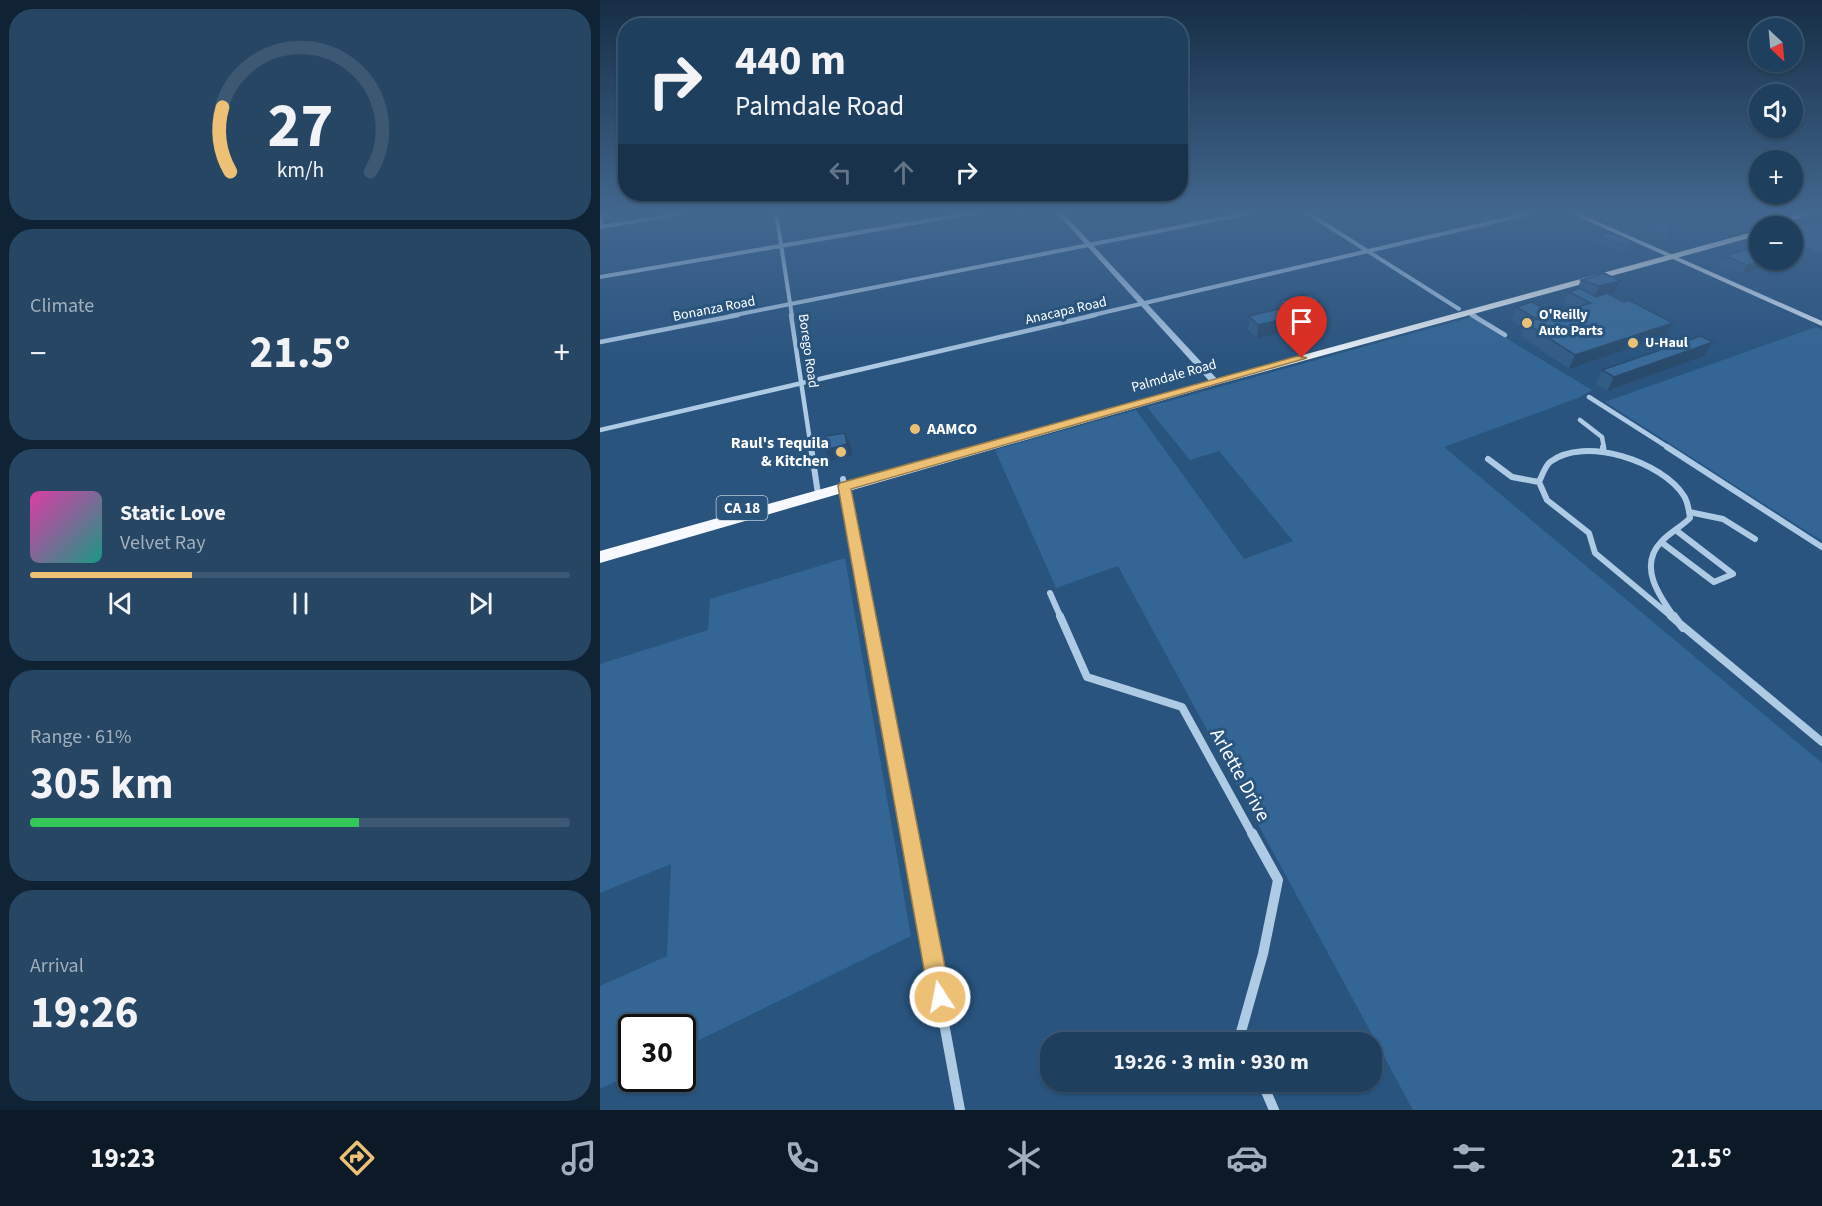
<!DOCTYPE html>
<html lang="en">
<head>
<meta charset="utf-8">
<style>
	:root { --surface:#1e3f5e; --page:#264664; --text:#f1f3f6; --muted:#a1afbc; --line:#3c5873; --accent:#ecc175 }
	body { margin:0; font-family:"Source Sans 3",sans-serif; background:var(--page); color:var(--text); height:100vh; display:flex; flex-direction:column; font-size:22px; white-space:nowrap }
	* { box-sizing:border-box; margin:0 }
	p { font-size:20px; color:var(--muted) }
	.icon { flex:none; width:33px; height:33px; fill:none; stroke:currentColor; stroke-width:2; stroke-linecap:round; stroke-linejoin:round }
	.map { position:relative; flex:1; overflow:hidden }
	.panel { display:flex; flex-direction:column; gap:9px; padding:9px; background:#102334; width:600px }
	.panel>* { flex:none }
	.top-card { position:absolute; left:18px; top:18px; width:570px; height:183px; border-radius:24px; box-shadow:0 2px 4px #0004,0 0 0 2px var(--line); background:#1e3f5e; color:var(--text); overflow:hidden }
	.needle { width:39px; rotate:154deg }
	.controls { position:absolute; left:1149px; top:18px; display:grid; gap:12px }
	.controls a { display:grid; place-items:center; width:54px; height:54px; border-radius:50%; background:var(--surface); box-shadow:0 2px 4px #0004,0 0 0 2px var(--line); font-size:30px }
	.speed { position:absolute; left:18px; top:1014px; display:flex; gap:12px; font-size:30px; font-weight:700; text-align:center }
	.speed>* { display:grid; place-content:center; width:78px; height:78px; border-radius:50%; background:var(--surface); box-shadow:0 2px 4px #0004,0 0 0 2px var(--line); line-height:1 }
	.speed .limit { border:3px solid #111; border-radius:9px; background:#fff; color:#111 }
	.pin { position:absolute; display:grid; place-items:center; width:51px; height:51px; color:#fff; margin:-62px -26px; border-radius:50% 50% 50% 0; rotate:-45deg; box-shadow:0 0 6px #0007 }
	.pin .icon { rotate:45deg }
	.me { position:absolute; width:66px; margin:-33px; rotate:349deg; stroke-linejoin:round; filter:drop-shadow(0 0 4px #0008) }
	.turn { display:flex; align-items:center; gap:21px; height:126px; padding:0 18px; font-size:27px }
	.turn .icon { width:78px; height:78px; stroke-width:2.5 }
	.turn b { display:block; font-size:42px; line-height:51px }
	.lanes { display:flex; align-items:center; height:57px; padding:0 18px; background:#0003; justify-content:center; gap:30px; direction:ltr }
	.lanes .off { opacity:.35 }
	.big { font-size:45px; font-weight:700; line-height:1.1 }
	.panel .tile { flex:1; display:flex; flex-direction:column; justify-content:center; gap:9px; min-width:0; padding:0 21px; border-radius:24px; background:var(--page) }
	.panel .dial { align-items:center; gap:0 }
	.dial svg { height:156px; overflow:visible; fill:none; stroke:var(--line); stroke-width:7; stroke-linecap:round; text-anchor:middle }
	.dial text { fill:var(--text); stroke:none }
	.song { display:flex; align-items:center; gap:18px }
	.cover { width:72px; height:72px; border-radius:9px; background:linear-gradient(135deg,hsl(320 70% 55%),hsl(170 70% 35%)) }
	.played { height:6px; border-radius:3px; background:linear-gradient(90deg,var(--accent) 30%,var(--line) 30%) }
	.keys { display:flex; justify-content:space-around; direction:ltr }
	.heat { display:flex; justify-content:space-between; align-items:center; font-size:33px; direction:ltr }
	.charge { height:9px; border-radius:4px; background:linear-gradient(90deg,#34c759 61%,var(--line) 0) }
	.trip { position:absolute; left:440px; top:1032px; width:342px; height:60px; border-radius:24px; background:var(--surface); box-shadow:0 2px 4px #0004,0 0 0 2px var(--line); font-weight:700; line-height:60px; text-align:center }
	.menu { display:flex; height:96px; justify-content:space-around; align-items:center; background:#0c1926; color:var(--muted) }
	.menu .icon { width:42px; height:42px }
	.menu .active { color:var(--accent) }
	.menu b { font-size:27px; color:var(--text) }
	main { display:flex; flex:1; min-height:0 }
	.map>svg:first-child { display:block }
</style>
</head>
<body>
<main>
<section class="panel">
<div class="tile dial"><svg viewBox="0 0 100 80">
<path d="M14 69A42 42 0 1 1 86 69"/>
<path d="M14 69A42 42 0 0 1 10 36" stroke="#ecc175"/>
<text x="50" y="56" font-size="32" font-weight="700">27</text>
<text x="50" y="72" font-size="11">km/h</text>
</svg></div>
<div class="tile"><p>Climate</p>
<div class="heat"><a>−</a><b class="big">21.5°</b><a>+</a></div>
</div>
<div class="tile">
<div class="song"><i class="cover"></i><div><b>Static Love</b><p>Velvet Ray</p></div></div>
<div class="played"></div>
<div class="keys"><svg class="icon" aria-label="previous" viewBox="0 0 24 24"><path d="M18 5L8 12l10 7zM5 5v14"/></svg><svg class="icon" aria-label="pause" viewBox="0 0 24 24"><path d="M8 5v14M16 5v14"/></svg><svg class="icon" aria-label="next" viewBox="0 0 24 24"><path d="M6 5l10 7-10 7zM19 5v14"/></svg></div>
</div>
<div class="tile"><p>Range · 61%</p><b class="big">305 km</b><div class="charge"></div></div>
<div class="tile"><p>Arrival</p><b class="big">19:26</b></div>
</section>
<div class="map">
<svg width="1222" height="1110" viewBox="0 0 1222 1110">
	<rect width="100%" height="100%" fill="#28547e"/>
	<path fill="#336695" d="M1222,221V253L1193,242V229Z
		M871,317L992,390L978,398L844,447L1222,763V1110H813L518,566L456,588L395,450L536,410L644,559L693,541L619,451L590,460L547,407Z
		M1216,327L1222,330V541L1005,402Z
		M245,558L311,936L83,1048L82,1028H32L31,1074L0,1089V986L67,956L71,864L0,893V664L108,630L110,599Z"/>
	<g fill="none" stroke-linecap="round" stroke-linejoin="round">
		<path stroke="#aecbe5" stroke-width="4" d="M176,212L192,316
			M706,212L859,309
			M0,227L3,212
			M0,277L378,212
			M868,312L875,316
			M130,316L655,212
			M489,316L936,212"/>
		<path stroke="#aecbe5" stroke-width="4.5" d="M191,315L211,448
			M872,315L905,335
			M0,342L138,315
			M989,397L1069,448
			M980,420L1002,437L1004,448
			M0,430L495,315"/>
		<path stroke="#aecbe5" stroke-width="6" d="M211,447L218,494
			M1003,447L1004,452
			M1067,447L1222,547
			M888,459L912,477L939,482
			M243,479L269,618
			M1089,512L1123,519L1155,539
			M1061,542L1114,582L1133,574L1077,531
			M450,593L461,618
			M1073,618L995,553L989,533L947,500L939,482C942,476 945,466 950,462C984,435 1063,462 1084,496C1088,502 1089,511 1090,518C1081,527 1069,533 1061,542C1038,566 1059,596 1075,618"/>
		<path stroke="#aecbe5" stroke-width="8" d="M268,616L309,834
			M460,616L487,677L582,707L652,834
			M1071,616L1079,623
			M1074,616L1079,623
			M1079,623L1222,742
			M1079,623L1083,628"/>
		<path stroke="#aecbe5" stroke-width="10" d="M309,833L360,1110
			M645,1042L641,1032L663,954L678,880L652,833
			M662,1082L674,1110"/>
		<path fill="#aecbe5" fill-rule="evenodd" d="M86,212H100L0,229V225Z
			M456,212H462L618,380V384H612Z"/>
		<path fill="#d7e6f5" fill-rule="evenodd" d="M968,212H976L1222,321V326Z"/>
		<path fill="#f6fafe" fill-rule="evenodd" d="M1207,212H1220L1170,226H1158Z
			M1160,230V235L619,384L0,563V551L611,380Z"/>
	</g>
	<path fill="#315c84" d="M1054,222L1070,235L1067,241L1054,239L1051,228Z
		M998,236L1031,241L1026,252L1008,248L995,243Z
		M1125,256L1160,260H1167L1162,268L1142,274L1119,265Z
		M981,280L1020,281L1014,293L1009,294L1073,323L1066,336L969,369L920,336L924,328L911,320L916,307L953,314L972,309L963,304L969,292L977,289Z
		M680,301L718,315H716L715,324L657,339L648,329L649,316L679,309Z
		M1113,342L1104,356L1007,391L996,384L1002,370Z"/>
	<path fill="#284b6c" d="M1165,260H1167L1162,268L1142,274L1147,265Z
		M1020,281L1014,293L994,298L999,286Z
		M720,301L718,315H716L715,324L657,339L658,325L708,304Z
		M1073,323L1066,336L969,369L975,355Z
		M1113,342L1104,356L1007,391L1014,377Z
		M245,433L250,444L253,455L231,461L225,450Z"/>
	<path fill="#396b9a" stroke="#284b6c" stroke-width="1.5" d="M1059,221L1067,224L1070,235L1057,233L1054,222Z
		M1010,233L1031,241L1029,245L1010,241L998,236Z
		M1145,250L1160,255V260H1165L1147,265L1125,256Z
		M1004,273L1020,281L999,286L981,280Z
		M980,288L996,297L1007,293L1024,302L1029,300L1073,323L975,355L925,323L937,319L916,307L932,302L953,314L991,303L969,292Z
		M710,294L720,301L708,304L717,311L658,325L649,316L686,307L680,301Z
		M1101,336L1113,342L1014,377L1002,370Z
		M245,433L247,444L225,450L224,439L226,436Z"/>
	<linearGradient id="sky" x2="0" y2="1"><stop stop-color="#162e45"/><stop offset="0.58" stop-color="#42678f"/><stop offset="1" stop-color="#42678f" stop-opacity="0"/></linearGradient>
	<rect width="1222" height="367" fill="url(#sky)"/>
	<path fill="#ecc175" stroke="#997d4c" stroke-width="1.5" d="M698,356L707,358L251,489L351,997L347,1004L340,1008L332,1004L329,997L238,486L240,483Z"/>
	<g fill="#ecc175" stroke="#28547e" stroke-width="2">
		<circle cx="927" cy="323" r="6"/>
		<circle cx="1033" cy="343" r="6"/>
		<circle cx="315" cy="429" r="6"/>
		<circle cx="241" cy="452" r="6"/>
	</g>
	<g text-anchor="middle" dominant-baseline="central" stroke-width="6" stroke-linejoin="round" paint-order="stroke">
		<g font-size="14" fill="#fff" stroke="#28547e">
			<text transform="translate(114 309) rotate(-11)">Bonanza Road</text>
			<text transform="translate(466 311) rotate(-13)">Anacapa Road</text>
			<text transform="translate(208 351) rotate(82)">Borego Road</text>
			<text transform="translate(574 376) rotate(-16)">Palmdale Road</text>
		</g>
		<g font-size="14" font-weight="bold" fill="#fff" stroke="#28547e" text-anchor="start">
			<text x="939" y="315">O'Reilly<tspan x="939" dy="16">Auto Parts</tspan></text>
			<text x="1045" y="343">U-Haul</text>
		</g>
		<rect fill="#28547e" stroke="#beccd8" stroke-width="1.5" x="116.5" y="496" width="51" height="24" rx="4.5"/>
		<g font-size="15" font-weight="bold" fill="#fff">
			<text x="142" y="508">CA 18</text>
		</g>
		<g font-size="16" font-weight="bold" fill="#fff" stroke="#28547e" text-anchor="start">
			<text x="327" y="429">AAMCO</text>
			<text x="229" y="443" text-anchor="end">Raul's Tequila<tspan x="229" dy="18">&amp; Kitchen</tspan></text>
		</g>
		<g font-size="20" fill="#fff" stroke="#28547e">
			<text transform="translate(640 775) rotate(61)">Arlette Drive</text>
		</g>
	</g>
</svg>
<div class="controls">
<a><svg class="needle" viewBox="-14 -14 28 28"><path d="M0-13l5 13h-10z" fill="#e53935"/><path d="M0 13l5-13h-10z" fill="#a1afbc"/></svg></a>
<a><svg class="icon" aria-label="sound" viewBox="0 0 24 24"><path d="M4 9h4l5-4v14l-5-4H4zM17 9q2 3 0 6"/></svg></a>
<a>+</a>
<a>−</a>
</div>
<div class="speed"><div class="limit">30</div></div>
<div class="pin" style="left:702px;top:358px;background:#d93025"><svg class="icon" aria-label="arrive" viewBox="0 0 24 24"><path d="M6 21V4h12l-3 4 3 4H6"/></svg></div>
<svg class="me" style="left:340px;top:997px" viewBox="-20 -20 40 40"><circle r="17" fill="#ecc175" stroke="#fff" stroke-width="3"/><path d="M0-11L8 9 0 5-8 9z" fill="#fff"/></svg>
<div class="trip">19:26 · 3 min · 930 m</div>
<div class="top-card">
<div class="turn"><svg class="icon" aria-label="right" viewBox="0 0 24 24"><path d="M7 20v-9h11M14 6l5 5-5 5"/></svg><div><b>440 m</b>Palmdale Road</div></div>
<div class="lanes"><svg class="icon off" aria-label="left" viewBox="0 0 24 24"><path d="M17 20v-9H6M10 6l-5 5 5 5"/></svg><svg class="icon off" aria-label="ahead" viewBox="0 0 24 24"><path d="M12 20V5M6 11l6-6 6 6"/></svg><svg class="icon" aria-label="right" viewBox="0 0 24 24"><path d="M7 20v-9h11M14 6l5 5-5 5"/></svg></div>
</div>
</div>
</main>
<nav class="menu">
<b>19:23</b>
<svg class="icon active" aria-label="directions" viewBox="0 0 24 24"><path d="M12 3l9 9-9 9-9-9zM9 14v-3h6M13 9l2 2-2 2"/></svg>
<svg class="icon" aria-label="music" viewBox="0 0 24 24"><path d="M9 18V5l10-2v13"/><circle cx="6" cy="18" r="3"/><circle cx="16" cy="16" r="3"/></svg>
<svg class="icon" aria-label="phone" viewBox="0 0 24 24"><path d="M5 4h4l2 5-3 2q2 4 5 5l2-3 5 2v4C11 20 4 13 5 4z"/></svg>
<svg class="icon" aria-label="climate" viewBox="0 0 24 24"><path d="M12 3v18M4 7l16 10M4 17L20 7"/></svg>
<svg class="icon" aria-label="car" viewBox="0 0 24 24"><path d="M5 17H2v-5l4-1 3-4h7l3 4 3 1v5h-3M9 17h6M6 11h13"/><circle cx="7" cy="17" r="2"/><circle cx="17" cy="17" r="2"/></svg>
<svg class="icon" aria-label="filters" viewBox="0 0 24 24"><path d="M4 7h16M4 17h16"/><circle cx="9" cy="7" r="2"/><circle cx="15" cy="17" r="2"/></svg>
<b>21.5°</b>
</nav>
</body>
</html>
